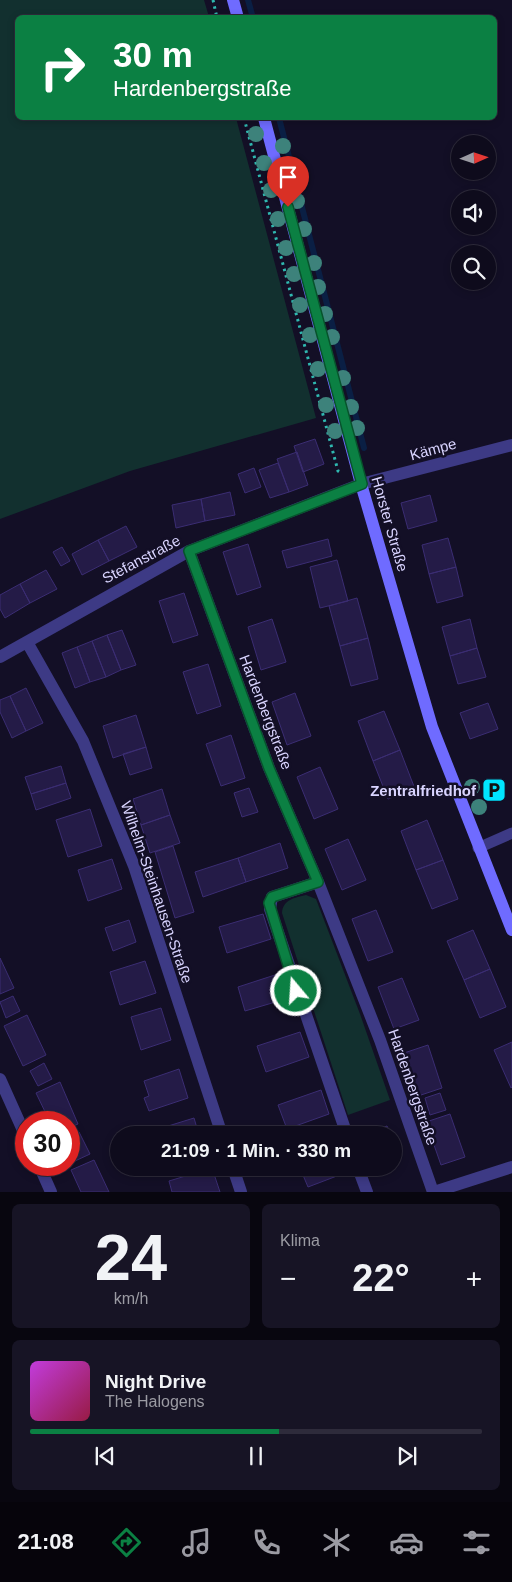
<!DOCTYPE html>
<html lang="de">
<head>
<meta charset="utf-8">
<style>
	:root { --surface:#0e0b1c; --page:#171425; --text:#f1f3f6; --muted:#9b9ba3; --line:#2e2b3b; --accent:#0b8043 }
	body { margin:0; font-family:Helvetica,sans-serif; background:var(--page); color:var(--text); height:100vh; display:flex; flex-direction:column; font-size:19px; white-space:nowrap }
	* { box-sizing:border-box; margin:0 }
	p { font-size:16px; color:var(--muted) }
	.icon { flex:none; width:28px; height:28px; fill:none; stroke:currentColor; stroke-width:2; stroke-linecap:round; stroke-linejoin:round }
	.map { position:relative; height:1192px; overflow:hidden }
	.sheet { display:flex; flex-direction:column; gap:12px; padding:12px; background:#08060f; flex:1 }
	.sheet>* { flex:none }
	.top-card { position:absolute; left:15px; top:15px; width:482px; height:105px; border-radius:8px; box-shadow:0 2px 8px #0003,0 0 0 1px var(--line); background:#0b8043; color:#fff; overflow:hidden }
	.needle { width:32px; rotate:87deg }
	.fabs { position:absolute; left:451px; top:135px; display:grid; gap:10px }
	.fabs a { display:grid; place-items:center; width:45px; height:45px; border-radius:50%; background:var(--surface); box-shadow:0 2px 8px #0003,0 0 0 1px var(--line); font-size:25px }
	.speed { position:absolute; left:15px; top:1111px; display:flex; gap:10px; font-size:25px; font-weight:700; text-align:center }
	.speed>* { display:grid; place-content:center; width:65px; height:65px; border-radius:50%; background:var(--surface); box-shadow:0 2px 8px #0003,0 0 0 1px var(--line); line-height:1 }
	.speed .limit { border:8px solid #d22; background:#fff; color:#111 }
	.pin { position:absolute; display:grid; place-items:center; width:42px; height:42px; color:#fff; margin:-51px -21px; border-radius:50% 50% 50% 0; rotate:-45deg; box-shadow:0 0 5px #0007 }
	.pin .icon { rotate:45deg }
	.me { position:absolute; width:55px; margin:-28px; rotate:342deg; stroke-linejoin:round; filter:drop-shadow(0 0 4px #0008) }
	.turn { display:flex; align-items:center; gap:18px; height:105px; padding:0 15px; font-size:22px }
	.turn .icon { width:65px; height:65px; stroke-width:2.5 }
	.turn b { display:block; font-size:35px; line-height:42px }
	.big { font-size:38px; font-weight:600; line-height:1.1 }
	.sheet .tile { flex:1; display:flex; flex-direction:column; justify-content:center; gap:8px; min-width:0; padding:0 18px; border-radius:8px; background:var(--page) }
	.sheet .dial { align-items:center; gap:0 }
	.dial b { font-size:65px; line-height:1 }
	.song { display:flex; align-items:center; gap:15px }
	.cover { width:60px; height:60px; border-radius:8px; background:linear-gradient(135deg,hsl(290 70% 55%),hsl(340 70% 35%)) }
	.played { height:5px; border-radius:2px; background:linear-gradient(90deg,var(--accent) 55%,var(--line) 55%) }
	.keys { display:flex; justify-content:space-around; direction:ltr }
	.heat { display:flex; justify-content:space-between; align-items:center; font-size:28px; direction:ltr }
	.sheet .tiles { flex:1; display:grid; gap:12px; grid-template-columns:1fr 1fr }
	.tile:last-child { grid-column:span 2 }
	.trip { position:absolute; left:110px; top:1126px; width:292px; height:50px; border-radius:25px; background:var(--surface); box-shadow:0 2px 8px #0003,0 0 0 1px var(--line); font-weight:600; line-height:50px; text-align:center }
	.menu { display:flex; height:80px; justify-content:space-around; align-items:center; background:#06040b; color:var(--muted) }
	.menu .icon { width:35px; height:35px }
	.menu .on { color:var(--accent) }
	.menu b { font-size:22px; color:var(--text) }
	.map>svg:first-child { display:block }
</style>
</head>
<body>
<div class="map">
<svg width="512" height="1192" viewBox="0 0 512 1192">
	<rect width="100%" height="100%" fill="#130f26"/>
	<path fill="#12302f" d="M0,0H204L209,17L18,18V118H236L316,418L130,471L0,519Z
		M306,895L316,899L360,1014L390,1100L348,1115L282,913C283,899 295,898 306,895Z"/>
	<g fill="none" stroke-linecap="round" stroke-linejoin="round">
		<path stroke="#0a1f44" stroke-width="6" d="M248,0L253,18
			M279,118L364,448"/>
	</g>
	<path fill="#241b47" stroke="#3b2d73" d="M315,439L324,464L303,472L294,446Z
		M297,452L308,485L289,492L277,459Z
		M278,463L289,492L270,498L259,470Z
		M254,468L261,487L245,493L238,474Z
		M230,492L235,515L205,521L201,499Z
		M430,495L437,521L408,529L401,503Z
		M201,499L205,521L176,528L172,505Z
		M126,526L137,547L109,561L98,540Z
		M448,538L456,567L429,574L422,545Z
		M328,539L332,556L287,568L282,551Z
		M98,540L109,561L82,575L72,554Z
		M248,544L261,587L237,595L223,552Z
		M62,547L70,561L61,566L53,552Z
		M337,560L348,601L320,608L310,567Z
		M456,567L463,596L437,603L429,574Z
		M46,570L57,589L30,603L20,584Z
		M20,584L30,603L5,618L0,609V595Z
		M184,593L198,635L173,643L159,601Z
		M357,598L368,638L340,646L329,606Z
		M272,619L286,662L261,670L248,627Z
		M470,619L477,648L450,656L442,627Z
		M122,630L136,665L121,670L107,635Z
		M107,635L121,670L106,677L92,641Z
		M368,638L378,679L351,686L340,646Z
		M92,641L106,677L90,682L77,647Z
		M77,647L90,682L75,688L62,653Z
		M477,648L486,677L458,684L450,656Z
		M208,664L221,706L197,714L183,672Z
		M26,688L43,723L26,731L10,696Z
		M295,693L311,736L287,745L272,702Z
		M10,696L26,731L12,738L0,712V700Z
		M488,703L498,729L470,739L460,713Z
		M384,711L400,750L373,761L358,721Z
		M136,715L146,747L113,758L103,726Z
		M231,735L245,778L221,786L206,744Z
		M146,747L152,768L130,775L123,754Z
		M400,750L415,789L388,799L373,761Z
		M61,766L66,783L31,794L25,777Z
		M320,767L338,809L314,819L297,777Z
		M66,783L71,798L36,810L31,794Z
		M249,788L258,812L242,817L234,793Z
		M162,789L170,815L141,825L133,799Z
		M90,809L102,846L68,857L56,820Z
		M170,815L180,843L150,853L141,825Z
		M427,820L443,860L416,870L401,831Z
		M348,839L366,880L342,890L325,849Z
		M280,843L288,868L246,882L238,858Z
		M173,846L194,912L175,918L155,852Z
		M238,858L246,882L203,897L195,872Z
		M112,859L122,889L88,901L78,870Z
		M443,860L458,899L432,909L416,870Z
		M376,910L393,952L368,961L352,919Z
		M263,914L271,939L227,953L219,927Z
		M129,920L136,942L113,951L105,928Z
		M473,930L490,969L464,980L447,941Z
		M0,958L14,988L0,994Z
		M145,961L156,993L120,1005L110,972Z
		M490,969L506,1007L480,1018L464,980Z
		M281,973L289,998L245,1011L238,987Z
		M402,978L419,1020L394,1029L378,987Z
		M13,996L20,1011L6,1018L0,1002Z
		M161,1008L171,1040L141,1050L131,1017Z
		M27,1015L46,1055L23,1066L4,1026Z
		M300,1032L309,1057L266,1072L257,1046Z
		M512,1042V1087L511,1088L494,1050Z
		M428,1045L442,1088L418,1096L404,1053Z
		M44,1063L52,1079L38,1086L30,1071Z
		M179,1069L188,1098L149,1111L144,1098L149,1096L144,1081Z
		M60,1082L78,1124L69,1128V1122H50L36,1093Z
		M321,1090L329,1114L287,1129L278,1105Z
		M440,1093L446,1110L430,1115L425,1098Z
		M450,1114L465,1157L441,1165L426,1122Z
		M194,1118L199,1135H168L165,1127Z
		M387,1126L391,1135H368L367,1133Z
		M79,1132L90,1154L75,1161L69,1148V1136Z
		M94,1160L109,1192H81L71,1170Z
		M212,1168L220,1192H172L169,1181Z
		M300,1168H349L350,1171L308,1187Z"/>
	<g fill="none" stroke-linecap="round" stroke-linejoin="round">
		<path stroke="#2fb8b0" stroke-width="3" stroke-dasharray="2.5 4" stroke-linecap="butt" d="M213,0L217,18
			M244,118L338,471L341,473"/>
		<path stroke="#3d3a85" stroke-width="11" d="M478,848L512,833"/>
		<path stroke="#3d3a85" stroke-width="12" d="M189,551L269,768L318,882L380,1040L433,1192
			M27,642L83,741L134,866L222,1135
			M0,657L189,551L361,484L512,445
			M318,882L272,897L270,909L347,1135
			M0,1079L26,1137
			M39,1165L51,1192
			M233,1168L241,1192
			M358,1168L367,1192
			M434,1192L512,1167"/>
		<path stroke="#6f6bff" stroke-width="12" d="M233,0L238,18
			M264,118L361,484L432,727L512,930"/>
	</g>
	<g fill="#3d827b">
		<circle cx="256" cy="134" r="8"/>
		<circle cx="283" cy="146" r="8"/>
		<circle cx="264" cy="163" r="8"/>
		<circle cx="290" cy="173" r="8"/>
		<circle cx="271" cy="190" r="8"/>
		<circle cx="297" cy="201" r="8"/>
		<circle cx="278" cy="219" r="8"/>
		<circle cx="304" cy="229" r="8"/>
		<circle cx="286" cy="248" r="8"/>
		<circle cx="314" cy="263" r="8"/>
		<circle cx="294" cy="274" r="8"/>
		<circle cx="318" cy="287" r="8"/>
		<circle cx="300" cy="305" r="8"/>
		<circle cx="325" cy="314" r="8"/>
		<circle cx="310" cy="335" r="8"/>
		<circle cx="332" cy="337" r="8"/>
		<circle cx="318" cy="369" r="8"/>
		<circle cx="343" cy="378" r="8"/>
		<circle cx="326" cy="405" r="8"/>
		<circle cx="351" cy="407" r="8"/>
		<circle cx="357" cy="428" r="8"/>
		<circle cx="335" cy="431" r="8"/>
		<circle cx="472" cy="787" r="8"/>
		<circle cx="479" cy="807" r="8"/>
	</g>
	<g fill="none" stroke-linecap="round" stroke-linejoin="round">
		<g stroke="#07532c" stroke-width="12">
			<path id="route" d="M288,207L362,484L189,551L269,768L318,882L272,897L269,903L296,991"/>
		</g>
		<use href="#route" stroke="#0b8043" stroke-width="9"/>
	</g>
	<defs>
		<g id="parking-square" transform="scale(1.25)"><rect x="-9" y="-9" width="18" height="18" rx="4" fill="#00e5ff" stroke="#130f26"/><path d="M-3.5-5.5H1a3.5 3.5 0 0 1 0 7H-1V5.5H-3.5ZM-1-3.4V-.6H.8a1.4 1.4 0 0 0 0-2.8Z" fill="#111"/></g>
	</defs>
	<g fill-rule="evenodd">
		<use href="#parking-square" x="494" y="790"/>
	</g>
	<g text-anchor="middle" dominant-baseline="central" stroke-width="5" stroke-linejoin="round" paint-order="stroke">
		<g font-size="15" fill="#d9d4ff" stroke="#130f26">
			<text transform="translate(433 449) rotate(-15)">Kämpe</text>
			<text transform="translate(390 524) rotate(74)">Horster Straße</text>
			<text transform="translate(141 559) rotate(-28)">Stefanstraße</text>
			<text transform="translate(266 712) rotate(69)">Hardenbergstraße</text>
			<text transform="translate(157 892) rotate(71)">Wilhelm-Steinhausen-Straße</text>
			<text transform="translate(413 1087) rotate(71)">Hardenbergstraße</text>
		</g>
		<g font-size="15" font-weight="bold" fill="#d9d4ff" stroke="#130f26" text-anchor="end">
			<text x="476" y="790">Zentralfriedhof</text>
		</g>
	</g>
</svg>
<div class="fabs">
<a><svg class="needle" viewBox="-14 -14 28 28"><path d="M0-13l5 13h-10z" fill="#e53935"/><path d="M0 13l5-13h-10z" fill="#9b9ba3"/></svg></a>
<a><svg class="icon" aria-label="sound" viewBox="0 0 24 24"><path d="M4 9h4l5-4v14l-5-4H4zM17 9q2 3 0 6"/></svg></a>
<a><svg class="icon" aria-label="search" viewBox="0 0 24 24"><circle cx="10" cy="10" r="6"/><path d="M15 15l6 6"/></svg></a>
</div>
<div class="speed"><div class="limit">30</div></div>
<div class="pin" style="left:288px;top:207px;background:#d93025"><svg class="icon" aria-label="arrive" viewBox="0 0 24 24"><path d="M6 21V4h12l-3 4 3 4H6"/></svg></div>
<svg class="me" style="left:296px;top:991px" viewBox="-20 -20 40 40"><circle r="17" fill="#0b8043" stroke="#fff" stroke-width="3"/><path d="M0-11L8 9 0 5-8 9z" fill="#fff"/></svg>
<div class="trip">21:09 · 1 Min. · 330 m</div>
<div class="top-card">
<div class="turn"><svg class="icon" aria-label="right" viewBox="0 0 24 24"><path d="M7 20v-9h11M14 6l5 5-5 5"/></svg><div><b>30 m</b>Hardenbergstraße</div></div>
</div>
</div>
<section class="sheet">
<div class="tiles">
<div class="tile dial"><b>24</b><p>km/h</p></div>
<div class="tile"><p>Klima</p>
<div class="heat"><a>−</a><b class="big">22°</b><a>+</a></div>
</div>
<div class="tile">
<div class="song"><i class="cover"></i><div><b>Night Drive</b><p>The Halogens</p></div></div>
<div class="played"></div>
<div class="keys"><svg class="icon" aria-label="previous" viewBox="0 0 24 24"><path d="M18 5L8 12l10 7zM5 5v14"/></svg><svg class="icon" aria-label="pause" viewBox="0 0 24 24"><path d="M8 5v14M16 5v14"/></svg><svg class="icon" aria-label="next" viewBox="0 0 24 24"><path d="M6 5l10 7-10 7zM19 5v14"/></svg></div>
</div>
</div>
</section>
<nav class="menu">
<b>21:08</b>
<svg class="icon on" aria-label="directions" viewBox="0 0 24 24"><path d="M12 3l9 9-9 9-9-9zM9 14v-3h6M13 9l2 2-2 2"/></svg>
<svg class="icon" aria-label="music" viewBox="0 0 24 24"><path d="M9 18V5l10-2v13"/><circle cx="6" cy="18" r="3"/><circle cx="16" cy="16" r="3"/></svg>
<svg class="icon" aria-label="phone" viewBox="0 0 24 24"><path d="M5 4h4l2 5-3 2q2 4 5 5l2-3 5 2v4C11 20 4 13 5 4z"/></svg>
<svg class="icon" aria-label="climate" viewBox="0 0 24 24"><path d="M12 3v18M4 7l16 10M4 17L20 7"/></svg>
<svg class="icon" aria-label="car" viewBox="0 0 24 24"><path d="M5 17H2v-5l4-1 3-4h7l3 4 3 1v5h-3M9 17h6M6 11h13"/><circle cx="7" cy="17" r="2"/><circle cx="17" cy="17" r="2"/></svg>
<svg class="icon" aria-label="filters" viewBox="0 0 24 24"><path d="M4 7h16M4 17h16"/><circle cx="9" cy="7" r="2"/><circle cx="15" cy="17" r="2"/></svg>
</nav>
</body>
</html>
